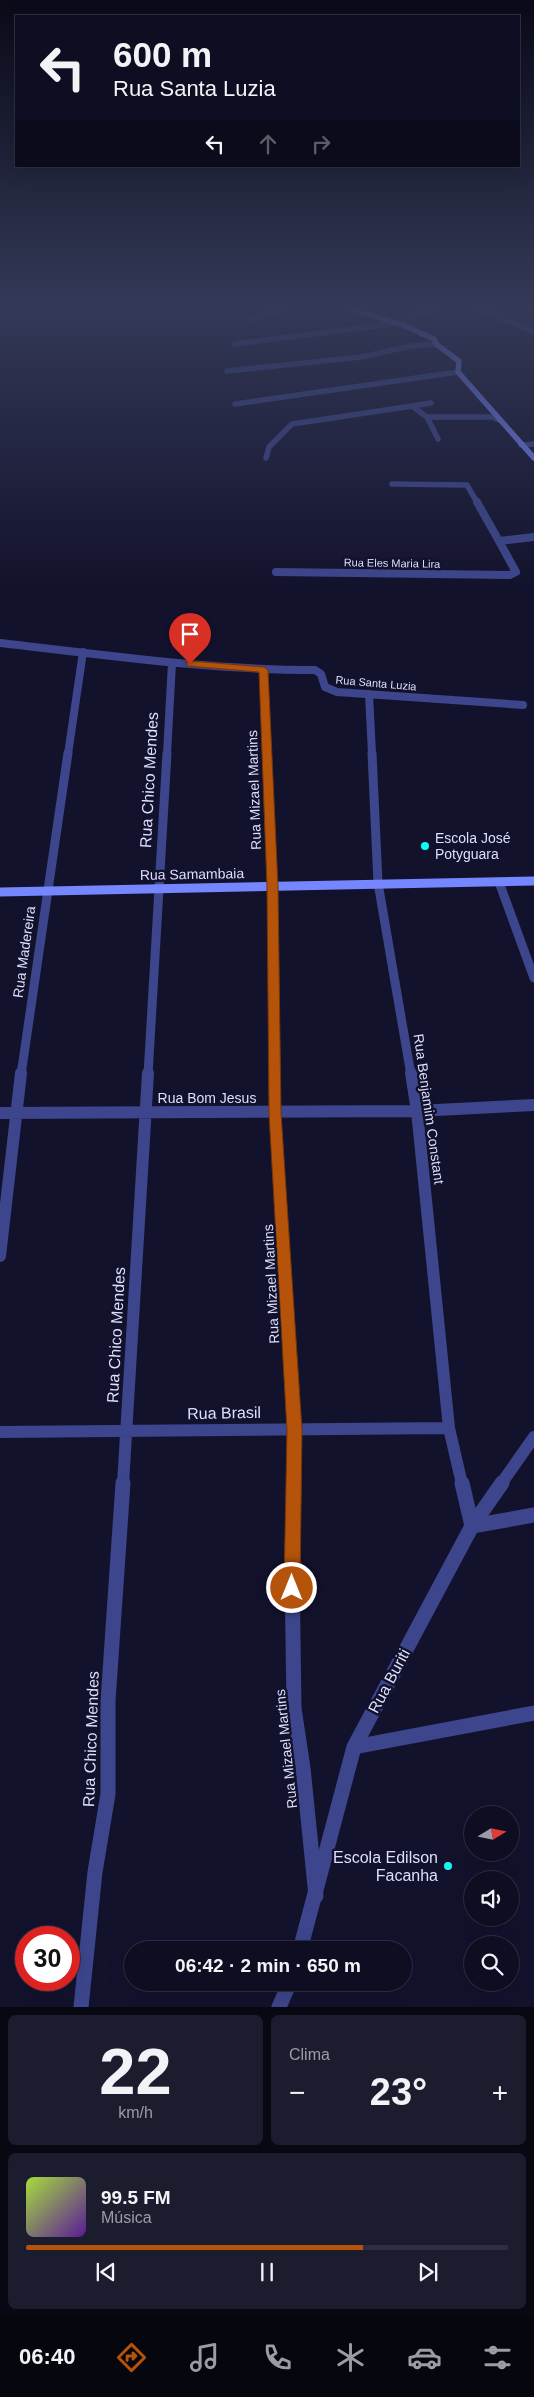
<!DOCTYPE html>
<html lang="pt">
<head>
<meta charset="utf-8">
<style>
	:root { --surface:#0e0e22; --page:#1c1c2f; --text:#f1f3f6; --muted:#9b9ca5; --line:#2e2e40; --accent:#b45309 }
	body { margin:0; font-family:Helvetica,sans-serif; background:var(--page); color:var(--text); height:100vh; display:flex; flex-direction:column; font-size:19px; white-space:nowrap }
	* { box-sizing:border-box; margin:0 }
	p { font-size:16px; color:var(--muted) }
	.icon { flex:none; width:28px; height:28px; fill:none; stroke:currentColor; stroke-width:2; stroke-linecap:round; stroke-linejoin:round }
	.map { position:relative; height:2007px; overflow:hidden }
	.drawer { display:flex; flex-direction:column; gap:8px; padding:8px; background:#080813; flex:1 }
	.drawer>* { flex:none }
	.top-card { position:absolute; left:15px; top:15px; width:505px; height:152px; border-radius:0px; box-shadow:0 5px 20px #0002,0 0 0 1px var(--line); background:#0e0e22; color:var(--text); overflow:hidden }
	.needle { width:32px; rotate:80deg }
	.tools { position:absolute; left:464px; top:1806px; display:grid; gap:10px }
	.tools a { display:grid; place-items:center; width:55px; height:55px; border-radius:50%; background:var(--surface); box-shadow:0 5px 20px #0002,0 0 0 1px var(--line); font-size:25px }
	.speed { position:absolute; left:15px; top:1926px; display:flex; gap:10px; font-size:25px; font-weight:700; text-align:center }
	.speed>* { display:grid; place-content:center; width:65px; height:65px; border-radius:50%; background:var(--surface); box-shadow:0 5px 20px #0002,0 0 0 1px var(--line); line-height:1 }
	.speed .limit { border:8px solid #d22; background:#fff; color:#111 }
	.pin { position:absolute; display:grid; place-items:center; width:42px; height:42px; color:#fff; margin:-51px -21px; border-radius:50% 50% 50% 0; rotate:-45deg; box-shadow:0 0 5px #0007 }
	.pin .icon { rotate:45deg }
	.me { position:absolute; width:55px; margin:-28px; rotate:0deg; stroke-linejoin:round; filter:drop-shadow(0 0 4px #0008) }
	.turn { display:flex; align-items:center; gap:18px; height:105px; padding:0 15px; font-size:22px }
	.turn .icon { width:65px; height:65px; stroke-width:2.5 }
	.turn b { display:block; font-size:35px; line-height:42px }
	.lanes { display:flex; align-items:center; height:48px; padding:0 15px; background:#0003; justify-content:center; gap:25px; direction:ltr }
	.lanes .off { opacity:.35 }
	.big { font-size:38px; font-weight:700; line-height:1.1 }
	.drawer .card { flex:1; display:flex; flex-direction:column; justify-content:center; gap:8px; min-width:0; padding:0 18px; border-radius:8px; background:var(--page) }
	.drawer .dial { align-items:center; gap:0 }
	.dial b { font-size:65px; line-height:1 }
	.song { display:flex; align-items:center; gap:15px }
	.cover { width:60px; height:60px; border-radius:8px; background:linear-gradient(135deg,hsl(80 70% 55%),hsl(270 70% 35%)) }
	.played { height:5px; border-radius:2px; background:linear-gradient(90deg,var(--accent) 70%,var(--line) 70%) }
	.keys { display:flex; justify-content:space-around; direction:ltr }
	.heat { display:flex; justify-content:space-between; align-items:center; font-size:28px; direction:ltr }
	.drawer .tiles { flex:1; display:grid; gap:8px; grid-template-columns:1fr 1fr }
	.card:last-child { grid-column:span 2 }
	.trip { position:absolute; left:124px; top:1941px; width:288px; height:50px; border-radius:25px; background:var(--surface); box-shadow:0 5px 20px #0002,0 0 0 1px var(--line); font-weight:700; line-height:50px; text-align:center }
	.dock { display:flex; height:80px; justify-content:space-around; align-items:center; background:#06060e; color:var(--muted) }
	.dock .icon { width:35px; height:35px }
	.dock .current { color:var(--accent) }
	.dock b { font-size:22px; color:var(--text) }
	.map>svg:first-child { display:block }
</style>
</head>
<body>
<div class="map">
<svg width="534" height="2007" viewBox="0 0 534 2007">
	<rect width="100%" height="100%" fill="#13122d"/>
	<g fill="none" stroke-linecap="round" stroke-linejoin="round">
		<path stroke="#3d468c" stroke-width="5.5" d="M476,307L534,332
			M252,319L286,307
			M235,344L399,323L435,307
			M227,371L361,357L411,346L436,344
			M235,404L458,372
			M412,406L431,403
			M427,417L438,439
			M521,445L534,444
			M266,458L269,447L292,424L412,406L427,417H492L499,420
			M392,484L467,485L478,504"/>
		<path stroke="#3d468c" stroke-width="8" d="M477,502L499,541
			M276,572L510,575L516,572L499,541L534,537
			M0,643C105,655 209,670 315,670L321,674L325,687L337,692L523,705
			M264,670L267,754
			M369,694L372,754
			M68,754L83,652
			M167,754L172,663"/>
		<path stroke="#3d468c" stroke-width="9" d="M267,753L273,887L275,1075
			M372,753L378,883L411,1075
			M499,882L534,978
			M21,1075L68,753
			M148,1075L167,753"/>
		<path stroke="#3d468c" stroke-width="12" d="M275,1073V1113L295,1430L294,1484
			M411,1073L417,1111L449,1428L462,1484
			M0,1113L417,1111L534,1105
			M0,1256L21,1073
			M0,1432L449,1428
			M123,1484L148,1073
			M501,1484L534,1437"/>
		<path stroke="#3d468c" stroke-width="15" d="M294,1483L292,1569L294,1708L303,1768L316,1896
			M462,1483L472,1526L534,1515
			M354,1747L534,1713
			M300,1950L354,1747L472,1526L502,1483
			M81,2007L95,1872L108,1794V1701L123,1483
			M279,2007L290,1982"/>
		<path stroke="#7586ff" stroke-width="5.5" d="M346,307L403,325L434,339L436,344L459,361L458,372L534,458"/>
		<path stroke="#7586ff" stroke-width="9" d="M0,892L534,881"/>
	</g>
	<linearGradient id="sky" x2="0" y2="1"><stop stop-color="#0a0a19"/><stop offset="0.52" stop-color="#333957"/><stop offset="1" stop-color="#333957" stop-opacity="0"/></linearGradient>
	<rect width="534" height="588" fill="url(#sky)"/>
	<path fill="#b45309" stroke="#753606" d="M190,661L264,667L268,670L278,887L281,1113L302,1430L300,1588L298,1594L292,1596L287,1594L284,1588L287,1430L269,1113L267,887L259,672L187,666V662Z"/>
	<g fill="#0afef4" stroke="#13122d" stroke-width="2">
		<circle cx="425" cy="846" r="5"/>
		<circle cx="448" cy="1866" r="5"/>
	</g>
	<g text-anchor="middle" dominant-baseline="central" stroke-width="5" stroke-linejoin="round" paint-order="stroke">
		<g font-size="11" fill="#dedfff" stroke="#13122d">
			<text transform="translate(392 563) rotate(1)">Rua Eles Maria Lira</text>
			<text transform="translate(376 683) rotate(5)">Rua Santa Luzia</text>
		</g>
		<g font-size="14" fill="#dedfff" stroke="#13122d">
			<text transform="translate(254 790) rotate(-92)">Rua Mizael Martins</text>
			<text transform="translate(192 874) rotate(-1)">Rua Samambaia</text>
			<text transform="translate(24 952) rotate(-82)">Rua Madereira</text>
			<text x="207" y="1098">Rua Bom Jesus</text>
			<text transform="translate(429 1109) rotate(82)">Rua Benjamim Constant</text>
			<text transform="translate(271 1284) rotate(-93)">Rua Mizael Martins</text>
			<text transform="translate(286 1749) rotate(-96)">Rua Mizael Martins</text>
		</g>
		<g font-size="14" fill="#dedfff" stroke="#13122d" text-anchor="start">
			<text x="435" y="838">Escola José<tspan x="435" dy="16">Potyguara</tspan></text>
		</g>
		<g font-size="16" fill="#dedfff" stroke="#13122d">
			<text transform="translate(149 780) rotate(-87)">Rua Chico Mendes</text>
			<text transform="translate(116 1335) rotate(-87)">Rua Chico Mendes</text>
			<text transform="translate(224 1413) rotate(-1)">Rua Brasil</text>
			<text transform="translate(389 1681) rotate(-62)">Rua Buriti</text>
			<text transform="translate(91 1739) rotate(-88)">Rua Chico Mendes</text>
		</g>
		<g font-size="16" fill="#dedfff" stroke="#13122d" text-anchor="end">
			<text x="438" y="1857">Escola Edilson<tspan x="438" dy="18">Facanha</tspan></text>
		</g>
	</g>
</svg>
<div class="tools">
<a><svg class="needle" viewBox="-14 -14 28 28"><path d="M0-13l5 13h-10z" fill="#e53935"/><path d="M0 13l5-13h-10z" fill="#9b9ca5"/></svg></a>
<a><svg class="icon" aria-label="sound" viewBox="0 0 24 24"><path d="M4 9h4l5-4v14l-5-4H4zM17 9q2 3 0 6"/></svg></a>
<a><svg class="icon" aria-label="search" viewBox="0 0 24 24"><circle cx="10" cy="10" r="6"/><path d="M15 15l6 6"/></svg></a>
</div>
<div class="speed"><div class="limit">30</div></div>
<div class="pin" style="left:190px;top:664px;background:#d93025"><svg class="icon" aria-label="arrive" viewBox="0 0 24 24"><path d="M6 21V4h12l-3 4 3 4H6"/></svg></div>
<svg class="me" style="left:292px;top:1588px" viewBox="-20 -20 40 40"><circle r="17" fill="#b45309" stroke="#fff" stroke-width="3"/><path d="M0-11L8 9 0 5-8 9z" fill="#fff"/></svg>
<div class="trip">06:42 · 2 min · 650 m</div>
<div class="top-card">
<div class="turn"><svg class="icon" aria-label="left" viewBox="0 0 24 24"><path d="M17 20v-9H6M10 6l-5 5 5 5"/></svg><div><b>600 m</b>Rua Santa Luzia</div></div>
<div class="lanes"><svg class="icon" aria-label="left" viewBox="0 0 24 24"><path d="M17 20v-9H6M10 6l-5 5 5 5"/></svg><svg class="icon off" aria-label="ahead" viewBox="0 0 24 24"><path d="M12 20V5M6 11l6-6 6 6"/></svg><svg class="icon off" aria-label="right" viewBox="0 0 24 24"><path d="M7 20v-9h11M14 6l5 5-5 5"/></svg></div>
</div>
</div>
<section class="drawer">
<div class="tiles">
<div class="card dial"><b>22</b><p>km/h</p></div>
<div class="card"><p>Clima</p>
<div class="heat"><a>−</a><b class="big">23°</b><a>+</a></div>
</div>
<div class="card">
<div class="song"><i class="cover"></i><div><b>99.5 FM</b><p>Música</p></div></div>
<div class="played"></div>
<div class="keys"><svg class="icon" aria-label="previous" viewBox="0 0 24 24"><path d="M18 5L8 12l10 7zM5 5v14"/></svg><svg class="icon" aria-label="pause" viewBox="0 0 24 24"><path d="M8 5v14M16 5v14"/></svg><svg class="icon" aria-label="next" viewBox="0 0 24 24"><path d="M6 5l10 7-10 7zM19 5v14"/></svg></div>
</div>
</div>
</section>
<nav class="dock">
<b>06:40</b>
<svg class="icon current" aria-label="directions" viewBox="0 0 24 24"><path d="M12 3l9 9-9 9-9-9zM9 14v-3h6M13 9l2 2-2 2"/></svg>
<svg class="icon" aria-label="music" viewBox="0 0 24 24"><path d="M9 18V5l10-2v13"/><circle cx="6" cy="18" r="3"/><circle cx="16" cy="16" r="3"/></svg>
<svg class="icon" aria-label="phone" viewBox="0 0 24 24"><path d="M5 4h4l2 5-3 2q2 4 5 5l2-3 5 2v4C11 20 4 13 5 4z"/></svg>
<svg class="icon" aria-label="climate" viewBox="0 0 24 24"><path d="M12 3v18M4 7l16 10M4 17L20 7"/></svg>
<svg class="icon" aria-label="car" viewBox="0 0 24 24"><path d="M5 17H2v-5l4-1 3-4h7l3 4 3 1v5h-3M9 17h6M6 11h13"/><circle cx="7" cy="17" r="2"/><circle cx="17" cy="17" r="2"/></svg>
<svg class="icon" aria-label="filters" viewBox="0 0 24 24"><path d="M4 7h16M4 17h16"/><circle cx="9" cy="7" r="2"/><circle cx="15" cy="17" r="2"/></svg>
</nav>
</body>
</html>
